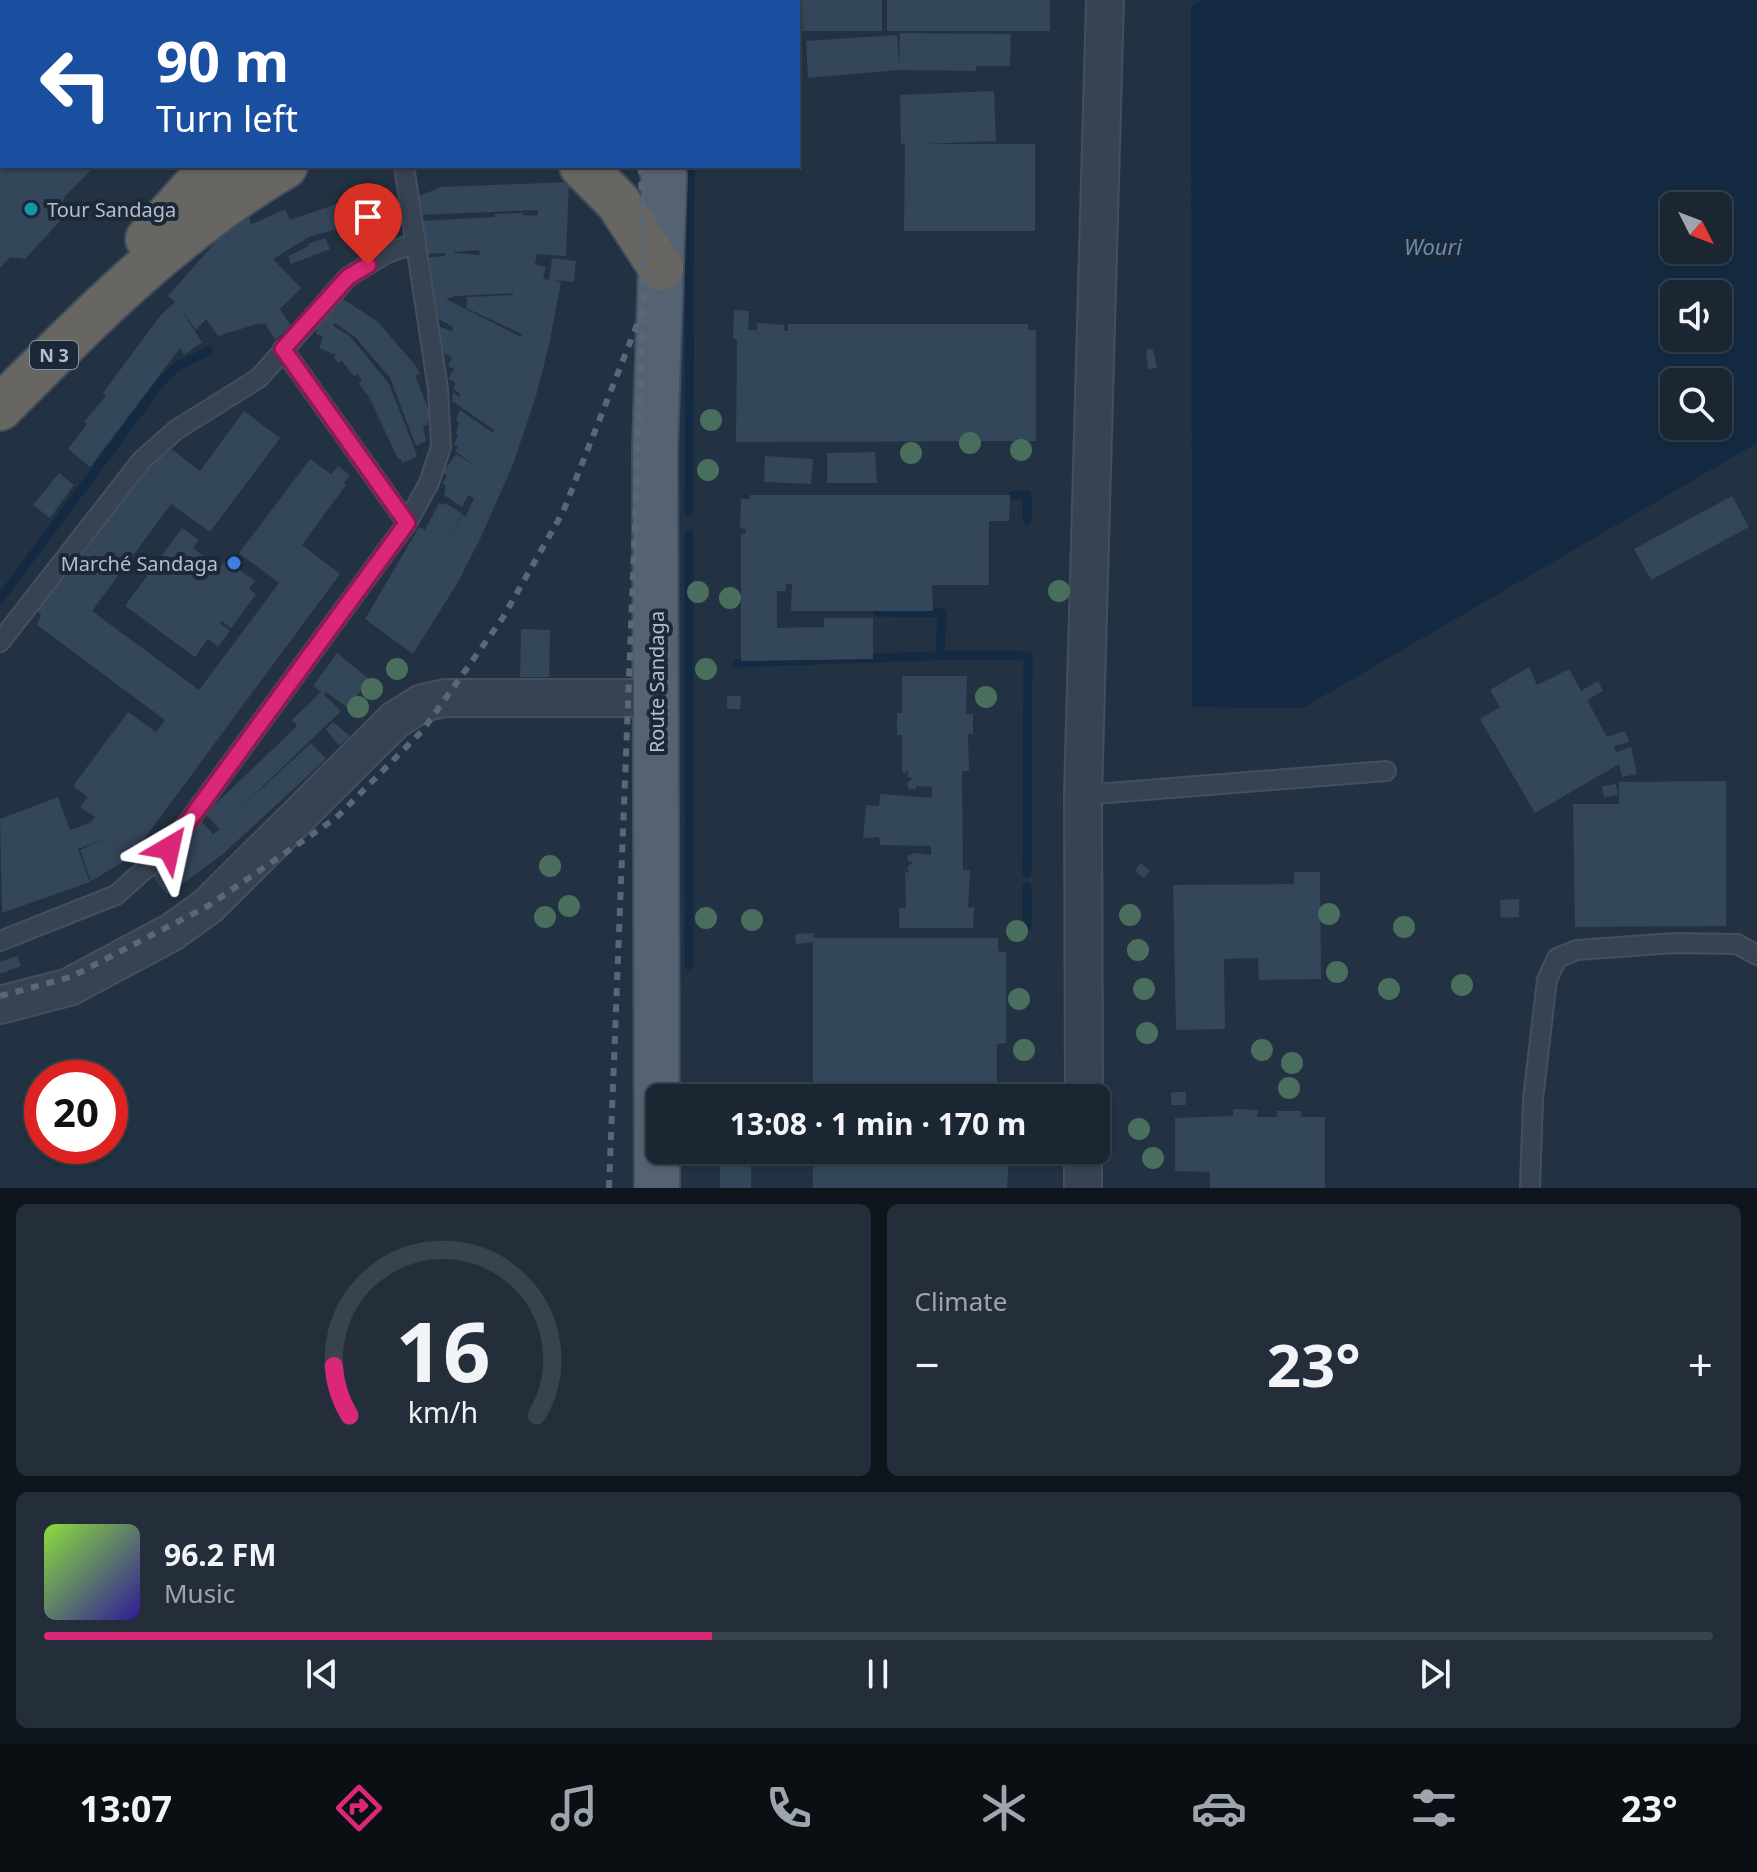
<!DOCTYPE html>
<html lang="en">
<head>
<meta charset="utf-8">
<style>
	:root { --surface:#1a2632; --page:#232e3a; --text:#f1f3f6; --muted:#9fa5ac; --line:#38434d; --accent:#db2777 }
	body { margin:0; font-family:"Noto Sans",sans-serif; background:var(--page); color:var(--text); height:100vh; display:flex; flex-direction:column; font-size:30px; white-space:nowrap }
	* { box-sizing:border-box; margin:0 }
	p { font-size:26px; color:var(--muted) }
	.icon { flex:none; width:44px; height:44px; fill:none; stroke:currentColor; stroke-width:2; stroke-linecap:round; stroke-linejoin:round }
	.map { position:relative; height:1188px; overflow:hidden }
	.sheet { display:flex; flex-direction:column; gap:16px; padding:16px; background:#0e151c; flex:1 }
	.sheet>* { flex:none }
	.hud { position:absolute; left:0px; top:0px; width:800px; height:168px; box-shadow:0 2px 6px #0004,0 0 0 2px var(--line); background:#1a4fa0; color:#fff; overflow:hidden }
	.needle { width:52px; rotate:132deg }
	.buttons { position:absolute; left:1660px; top:192px; display:grid; gap:16px }
	.buttons a { display:grid; place-items:center; width:72px; height:72px; border-radius:12px; background:var(--surface); box-shadow:0 2px 6px #0004,0 0 0 2px var(--line); font-size:40px }
	.speed { position:absolute; left:24px; top:1060px; display:flex; gap:16px; font-size:40px; font-weight:700; text-align:center }
	.speed>* { display:grid; place-content:center; width:104px; height:104px; border-radius:50%; background:var(--surface); box-shadow:0 2px 6px #0004,0 0 0 2px var(--line); line-height:1 }
	.speed .limit { border:12px solid #d22; background:#fff; color:#111 }
	.pin { position:absolute; display:grid; place-items:center; width:68px; height:68px; color:#fff; margin:-82px -34px; border-radius:50% 50% 50% 0; rotate:-45deg; box-shadow:0 0 8px #0007 }
	.pin .icon { rotate:45deg }
	.me { position:absolute; width:88px; margin:-44px; rotate:36deg; stroke-linejoin:round; filter:drop-shadow(0 0 6px #0008) }
	.turn { display:flex; align-items:center; gap:28px; height:168px; padding:0 24px; font-size:36px }
	.turn .icon { width:104px; height:104px; stroke-width:2.5 }
	.turn b { display:block; font-size:56px; line-height:68px }
	.big { font-size:60px; font-weight:700; line-height:1.1 }
	.sheet .widget { flex:1; display:flex; flex-direction:column; justify-content:center; gap:12px; min-width:0; padding:0 28px; border-radius:12px; background:var(--page) }
	.sheet .dial { align-items:center; gap:0 }
	.dial svg { height:208px; overflow:visible; fill:none; stroke:var(--line); stroke-width:7; stroke-linecap:round; text-anchor:middle }
	.dial text { fill:var(--text); stroke:none }
	.song { display:flex; align-items:center; gap:24px }
	.cover { width:96px; height:96px; border-radius:12px; background:linear-gradient(135deg,hsl(90 70% 55%),hsl(250 70% 35%)) }
	.played { height:8px; border-radius:4px; background:linear-gradient(90deg,var(--accent) 40%,var(--line) 40%) }
	.keys { display:flex; justify-content:space-around; direction:ltr }
	.heat { display:flex; justify-content:space-between; align-items:center; font-size:44px; direction:ltr }
	.sheet .tiles { flex:1; display:grid; gap:16px; grid-template-columns:1fr 1fr }
	.widget:last-child { grid-column:span 2 }
	.trip { position:absolute; left:646px; top:1084px; width:464px; height:80px; border-radius:12px; background:var(--surface); box-shadow:0 2px 6px #0004,0 0 0 2px var(--line); font-weight:700; line-height:80px; text-align:center }
	.menu { display:flex; height:128px; justify-content:space-around; align-items:center; background:#0a0f14; color:var(--muted) }
	.menu .icon { width:56px; height:56px }
	.menu .active { color:var(--accent) }
	.menu b { font-size:36px; color:var(--text) }
	.map>svg:first-child { display:block }
</style>
</head>
<body>
<div class="map">
<svg width="1757" height="1188" viewBox="0 0 1757 1188">
	<rect width="100%" height="100%" fill="#233242"/>
	<path fill="#142942" fill-rule="evenodd" d="M1202,0H1757V443L1303,708L1192,707L1191,6ZM1674,206H1718V250H1674ZM1674,294H1718V338H1674ZM1674,382H1718V426H1674Z"/>
	<g fill="none" stroke-linecap="round" stroke-linejoin="round">
		<path stroke="#142942" stroke-width="9" d="M690,2V0
			M1013,495H1027V520
			M689,512L690,166
			M0,599L162,381L178,366L209,351
			M877,612L942,613L940,656
			M737,663L958,655L1028,656L1027,873
			M1027,927V887
			M689,965V535"/>
	</g>
	<path fill="#344659" fill-rule="evenodd" d="M798,0H882V31H798Z
		M887,0H1050V31H887Z
		M900,33L1011,34L1010,66H976V71L899,70L808,78L806,41L897,35L899,63Z
		M994,91L996,141L925,144H1035V231H904L905,143L901,144L900,95Z
		M0,166H95L64,197L61,220L25,259L10,257L0,268Z
		M569,182L566,256L537,254L535,264L546,267L543,279L549,280L552,258L576,261L574,282L553,280L561,282L549,345L536,396L512,467L480,539L458,582L413,654L365,619L419,527L425,530L439,503L444,505L445,503L463,514L443,548L463,515L466,516L474,498L468,495L462,507L444,495L446,486L442,483L447,477L443,472L456,454L472,464L455,451L458,447L454,445L458,434L456,433L459,422L456,420L460,410L493,433L494,430L452,401L453,392L459,397L460,394L454,389L455,382L448,379L454,369L448,366L452,358L441,351L438,326L452,331L453,327L437,318L436,301H433L421,258L445,256V253L422,254L420,221L495,217V214L523,213V215L537,216L538,210L417,215V197L441,187ZM479,250L480,255L454,253V252ZM513,293V295L467,297L466,308L522,334L521,337L446,299L456,296Z
		M365,194L373,197L386,194L390,213L309,237L273,259L301,288L280,309L291,326L275,340L265,323L262,325L260,323L218,336L206,319L196,330L178,305L202,342L184,355L180,348L90,467L68,449L87,424L84,422L106,396L103,393L160,316L175,302L168,296L227,229L250,218V225L285,209L290,220Z
		M325,238L330,249L291,264L288,256L309,246L308,244Z
		M340,297L377,321L415,365L420,374L415,376L430,413L427,425L423,426L426,441L416,446L390,378L355,337L335,323L333,326L350,336L389,384L417,455L415,458L402,463L400,458L398,459L369,397L359,384L362,381L357,374L354,376L342,361L339,363L333,357L336,355L319,348L323,336L316,334L319,315Z
		M734,310L749,311L748,330H757V323L784,325V331H788V324H1028V330H1036V441L736,442L737,346V339H733Z
		M1153,349L1157,368L1148,369L1146,350Z
		M244,411L280,438L210,532L171,504L92,611L199,690L279,583L239,553L310,459L331,474L338,466L350,475L344,483L346,485L302,545L340,574L130,858L91,881L80,850L104,839L78,849L90,882L2,913L0,819L58,797L70,830L90,823L95,817L80,807L88,797L73,786L128,712L156,732L165,720L37,625L41,614L37,611L162,442L200,471Z
		M875,452L877,483H827V453Z
		M765,456L813,459L811,484L764,482Z
		M59,473L74,485L50,518L33,505Z
		M750,495H1010L1009,521H989V585H932L933,611H791L792,584H786V591H777V628L824,627V618H873V659L741,661V534H745L746,529L740,528L741,499H750Z
		M1732,496L1749,527L1651,580L1634,549Z
		M182,528L199,540L193,548L219,568L226,560L255,581L249,589L256,594L231,628L222,621L220,623L230,631L218,647L208,639L195,657L125,606Z
		M521,629L550,630L549,677H520Z
		M337,653L369,679L348,708L326,692L324,695L341,711L236,812L311,743L326,759L223,854L167,895L150,873L180,846L201,821L213,834L220,829L205,814L297,726L292,720L321,692L313,686Z
		M1529,667L1537,685L1569,669L1581,691L1598,681L1603,691L1587,700L1607,737L1625,731L1629,742L1614,746L1616,752L1631,747L1637,774L1622,777L1619,764L1535,813L1480,719L1500,707L1490,690Z
		M902,676H967L966,714H973V734H968L969,771H962L963,870H970L968,908L974,907L973,928H899V908H906L905,873L909,872L907,867L914,862H909L907,856L916,853L931,855V846L880,845L879,837L863,838L866,805L879,806L880,794L932,798V787L916,786V789H909L907,783L912,779L907,776L909,770L905,773L902,771V735H897V713H902Z
		M727,696H741L740,709H727Z
		M333,722L350,736L339,746L326,729Z
		M1726,781V926L1575,927L1573,804H1619V782Z
		M1616,784L1618,795L1604,797L1602,786Z
		M1141,863L1150,871L1144,878L1135,871Z
		M1294,872H1320L1321,979L1259,980L1258,958L1224,959L1225,1029L1176,1030L1173,885L1294,884Z
		M1519,899V917L1501,918L1500,900Z
		M814,933V938H998V951L1006,952V1043L997,1044V1098H813V942L796,944L795,934Z
		M17,956L21,966L0,974V962Z
		M1176,1092H1186V1105H1171V1093Z
		M1233,1109L1258,1110L1257,1117H1277V1111H1301V1117H1325V1188H1210V1172L1175,1171V1118L1233,1116Z
		M720,1150H751V1188H720Z
		M813,1150H1009L1007,1188H813Z"/>
	<g fill="none" stroke-linecap="round" stroke-linejoin="round">
		<g stroke="#444f5e" stroke-width="22">
			<path id="service" d="M283,349L407,523
				M0,642L142,460L176,430L259,378L348,277L387,253L416,243
				M1083,795L1386,771
				M0,941L116,895L169,848L407,523L429,483L441,447L438,389L404,166
				M1530,1188L1533,1099L1547,980L1557,958L1577,950L1674,943L1737,944L1757,955"/>
		</g>
		<g stroke="#444f5e" stroke-width="40">
			<path id="minor" d="M0,1005L69,987L172,932L208,906L395,720L422,703L445,698H657
				M1084,1098L1083,795L1105,0
				M1083,1188V1150"/>
		</g>
		<g stroke="#444f5e" stroke-width="48">
			<path id="tertiary" d="M667,2V0"/>
		</g>
		<g stroke="#444f5e" stroke-width="48">
			<path id="primary" d="M657,1188L655,447L664,176L661,166"/>
		</g>
		<g stroke="#424e5c" stroke-width="48">
			<path id="trunk" d="M541,0V2
				M348,2L350,0
				M429,2V0
				M582,166L618,202L661,268
				M148,239L197,184L218,166
				M0,408C87,320 177,229 285,166"/>
		</g>
		<use href="#service" stroke="#374352" stroke-width="18"/>
		<use href="#minor" stroke="#374352" stroke-width="36"/>
		<use href="#tertiary" stroke="#374352" stroke-width="44"/>
		<use href="#primary" stroke="#556272" stroke-width="44"/>
		<use href="#trunk" stroke="#676662" stroke-width="44"/>
		<path stroke="#596879" stroke-width="6" stroke-dasharray="8 8" stroke-linecap="butt" d="M640,0V2
			M0,996L71,977L208,906L336,818L423,730L502,619L563,512L644,307L641,166
			M609,1188L643,321"/>
	</g>
	<g fill="#4a6e5d">
		<circle cx="711" cy="420" r="11"/>
		<circle cx="970" cy="443" r="11"/>
		<circle cx="1021" cy="450" r="11"/>
		<circle cx="911" cy="453" r="11"/>
		<circle cx="708" cy="470" r="11"/>
		<circle cx="1059" cy="591" r="11"/>
		<circle cx="698" cy="592" r="11"/>
		<circle cx="730" cy="598" r="11"/>
		<circle cx="397" cy="669" r="11"/>
		<circle cx="706" cy="669" r="11"/>
		<circle cx="372" cy="689" r="11"/>
		<circle cx="986" cy="697" r="11"/>
		<circle cx="358" cy="707" r="11"/>
		<circle cx="550" cy="866" r="11"/>
		<circle cx="569" cy="906" r="11"/>
		<circle cx="1329" cy="914" r="11"/>
		<circle cx="1130" cy="915" r="11"/>
		<circle cx="545" cy="917" r="11"/>
		<circle cx="706" cy="918" r="11"/>
		<circle cx="752" cy="920" r="11"/>
		<circle cx="1404" cy="927" r="11"/>
		<circle cx="1017" cy="931" r="11"/>
		<circle cx="1138" cy="950" r="11"/>
		<circle cx="1337" cy="972" r="11"/>
		<circle cx="1462" cy="985" r="11"/>
		<circle cx="1144" cy="989" r="11"/>
		<circle cx="1389" cy="989" r="11"/>
		<circle cx="1019" cy="999" r="11"/>
		<circle cx="1147" cy="1033" r="11"/>
		<circle cx="1024" cy="1050" r="11"/>
		<circle cx="1262" cy="1050" r="11"/>
		<circle cx="1292" cy="1063" r="11"/>
		<circle cx="1289" cy="1088" r="11"/>
		<circle cx="1139" cy="1129" r="11"/>
		<circle cx="1153" cy="1158" r="11"/>
	</g>
	<g fill="none" stroke-linecap="round" stroke-linejoin="round">
		<g stroke="#8e194d" stroke-width="20">
			<path id="route" d="M169,848L407,523L283,349L348,277L368,265"/>
		</g>
		<use href="#route" stroke="#db2777" stroke-width="14"/>
	</g>
	<circle fill="#0f9aa8" stroke="#1c2837" stroke-width="3" cx="31" cy="209" r="8"/>
	<circle fill="#3f7fe0" stroke="#1c2837" stroke-width="3" cx="234" cy="563" r="8"/>
	<g text-anchor="middle" dominant-baseline="central" stroke-width="8" stroke-linejoin="round" paint-order="stroke">
		<rect fill="#1c2837" stroke="#86919f" stroke-width="2" x="30" y="341" width="48" height="28" rx="6"/>
		<g font-size="18" font-weight="bold" fill="#b4becc">
			<text x="54" y="355">N 3</text>
		</g>
		<g font-size="20" fill="#b4becc" stroke="#1c2837" text-anchor="start">
			<text x="47" y="209">Tour Sandaga</text>
			<text x="218" y="563" text-anchor="end">Marché Sandaga</text>
		</g>
		<g font-size="20" fill="#b4becc" stroke="#1c2837">
			<text transform="translate(656 682) rotate(-90)">Route Sandaga</text>
		</g>
		<g font-size="22" font-style="italic" fill="#6a8aaf" stroke="#1c2837">
			<text x="1433" y="246">Wouri</text>
		</g>
	</g>
</svg>
<div class="buttons">
<a><svg class="needle" viewBox="-14 -14 28 28"><path d="M0-13l5 13h-10z" fill="#e53935"/><path d="M0 13l5-13h-10z" fill="#9fa5ac"/></svg></a>
<a><svg class="icon" aria-label="sound" viewBox="0 0 24 24"><path d="M4 9h4l5-4v14l-5-4H4zM17 9q2 3 0 6"/></svg></a>
<a><svg class="icon" aria-label="search" viewBox="0 0 24 24"><circle cx="10" cy="10" r="6"/><path d="M15 15l6 6"/></svg></a>
</div>
<div class="speed"><div class="limit">20</div></div>
<div class="pin" style="left:368px;top:265px;background:#d93025"><svg class="icon" aria-label="arrive" viewBox="0 0 24 24"><path d="M6 21V4h12l-3 4 3 4H6"/></svg></div>
<svg class="me" style="left:169px;top:848px" viewBox="-20 -20 40 40"><path d="M0-17L14 15 0 8-14 15z" fill="#db2777" stroke="#fff" stroke-width="4"/></svg>
<div class="trip">13:08 · 1 min · 170 m</div>
<div class="hud">
<div class="turn"><svg class="icon" aria-label="left" viewBox="0 0 24 24"><path d="M17 20v-9H6M10 6l-5 5 5 5"/></svg><div><b>90 m</b>Turn left</div></div>
</div>
</div>
<section class="sheet">
<div class="tiles">
<div class="widget dial"><svg viewBox="0 0 100 80">
<path d="M14 69A42 42 0 1 1 86 69"/>
<path d="M14 69A42 42 0 0 1 8 50" stroke="#db2777"/>
<text x="50" y="56" font-size="32" font-weight="700">16</text>
<text x="50" y="72" font-size="11">km/h</text>
</svg></div>
<div class="widget"><p>Climate</p>
<div class="heat"><a>−</a><b class="big">23°</b><a>+</a></div>
</div>
<div class="widget">
<div class="song"><i class="cover"></i><div><b>96.2 FM</b><p>Music</p></div></div>
<div class="played"></div>
<div class="keys"><svg class="icon" aria-label="previous" viewBox="0 0 24 24"><path d="M18 5L8 12l10 7zM5 5v14"/></svg><svg class="icon" aria-label="pause" viewBox="0 0 24 24"><path d="M8 5v14M16 5v14"/></svg><svg class="icon" aria-label="next" viewBox="0 0 24 24"><path d="M6 5l10 7-10 7zM19 5v14"/></svg></div>
</div>
</div>
</section>
<nav class="menu">
<b>13:07</b>
<svg class="icon active" aria-label="directions" viewBox="0 0 24 24"><path d="M12 3l9 9-9 9-9-9zM9 14v-3h6M13 9l2 2-2 2"/></svg>
<svg class="icon" aria-label="music" viewBox="0 0 24 24"><path d="M9 18V5l10-2v13"/><circle cx="6" cy="18" r="3"/><circle cx="16" cy="16" r="3"/></svg>
<svg class="icon" aria-label="phone" viewBox="0 0 24 24"><path d="M5 4h4l2 5-3 2q2 4 5 5l2-3 5 2v4C11 20 4 13 5 4z"/></svg>
<svg class="icon" aria-label="climate" viewBox="0 0 24 24"><path d="M12 3v18M4 7l16 10M4 17L20 7"/></svg>
<svg class="icon" aria-label="car" viewBox="0 0 24 24"><path d="M5 17H2v-5l4-1 3-4h7l3 4 3 1v5h-3M9 17h6M6 11h13"/><circle cx="7" cy="17" r="2"/><circle cx="17" cy="17" r="2"/></svg>
<svg class="icon" aria-label="filters" viewBox="0 0 24 24"><path d="M4 7h16M4 17h16"/><circle cx="9" cy="7" r="2"/><circle cx="15" cy="17" r="2"/></svg>
<b>23°</b>
</nav>
</body>
</html>
